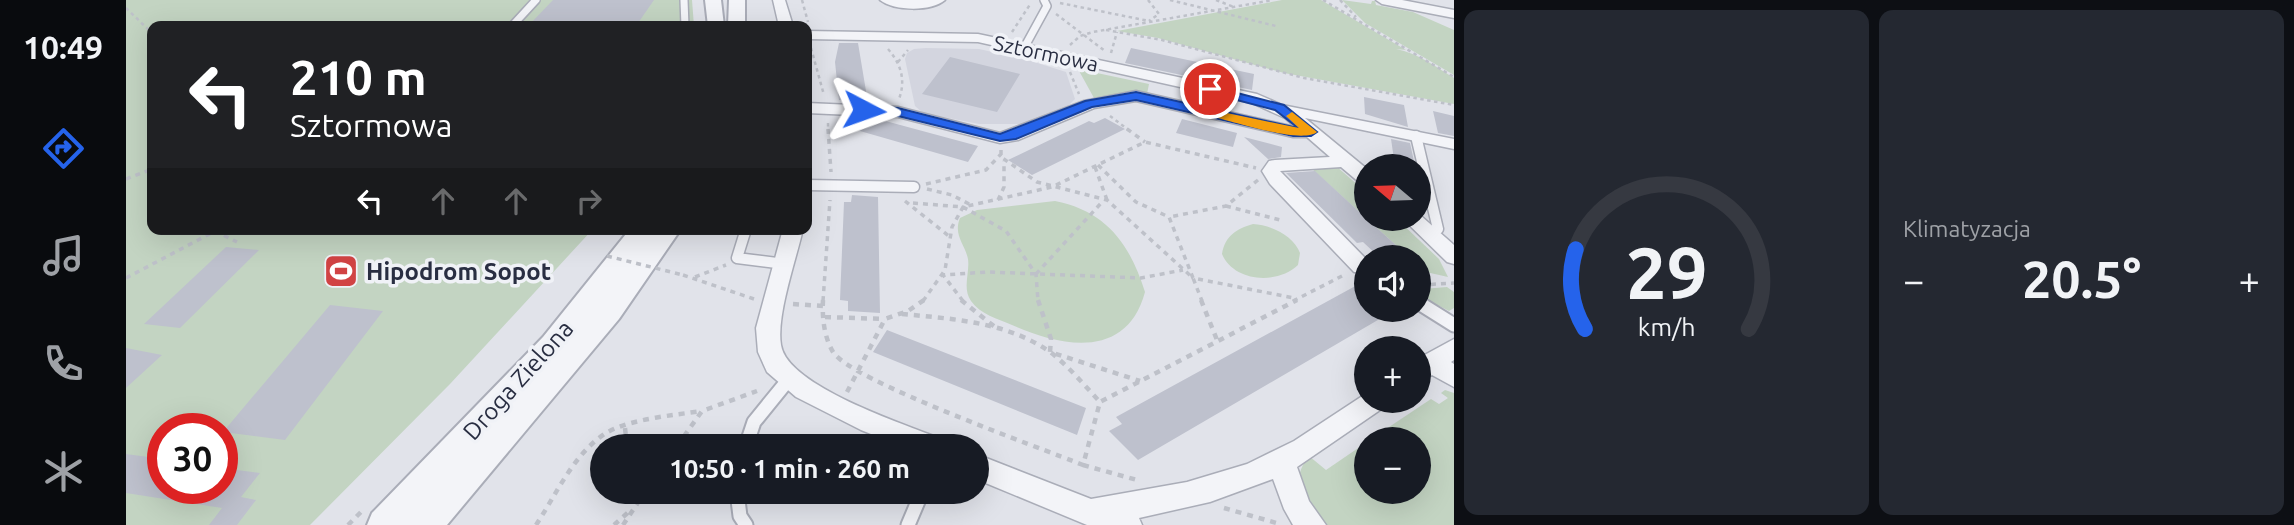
<!DOCTYPE html>
<html lang="pl">
<head>
<meta charset="utf-8">
<style>
	:root { --surface:#171b24; --page:#242831; --text:#f1f3f6; --muted:#9ea1a6; --line:#363941; --accent:#2563eb }
	body { margin:0; font-family:Ubuntu,sans-serif; background:var(--page); color:var(--text); height:100vh; display:flex; flex-direction:column; font-size:26px; white-space:nowrap }
	* { box-sizing:border-box; margin:0 }
	p { font-size:23px; color:var(--muted) }
	.icon { flex:none; width:38px; height:38px; fill:none; stroke:currentColor; stroke-width:2; stroke-linecap:round; stroke-linejoin:round }
	.map { position:relative; flex:1; overflow:hidden }
	.panel { display:flex; flex-direction:column; gap:10px; padding:10px; background:#0d0f14; width:840px }
	.panel>* { flex:none }
	.banner { position:absolute; left:21px; top:21px; width:665px; height:214px; border-radius:14px; box-shadow:0 7px 28px #0002; background:#202124; color:#fff; overflow:hidden }
	.needle { width:46px; rotate:289deg }
	.buttons { position:absolute; left:1228px; top:154px; display:grid; gap:14px }
	.buttons a { display:grid; place-items:center; width:77px; height:77px; border-radius:50%; background:var(--surface); box-shadow:0 7px 28px #0002; font-size:35px }
	.speed { position:absolute; left:21px; top:413px; display:flex; gap:14px; font-size:35px; font-weight:700; text-align:center }
	.speed>* { display:grid; place-content:center; width:91px; height:91px; border-radius:50%; background:var(--surface); box-shadow:0 7px 28px #0002; line-height:1 }
	.speed .limit { border:10px solid #d22; background:#fff; color:#111 }
	.pin { position:absolute; display:grid; place-items:center; width:60px; height:60px; color:#fff; margin:-30px; border:4px solid #fff; border-radius:50%; box-shadow:0 2px 7px #0007 }
	.me { position:absolute; width:77px; margin:-38px; rotate:94deg; stroke-linejoin:round; filter:drop-shadow(0 0 5px #0008) }
	.turn { display:flex; align-items:center; gap:24px; height:147px; padding:0 28px; font-size:32px }
	.turn .icon { width:91px; height:91px; stroke-width:2.5 }
	.turn b { display:block; font-size:49px; line-height:60px }
	.lanes { display:flex; align-items:center; height:66px; padding:0 28px; background:#0003; justify-content:center; gap:35px; direction:ltr }
	.lanes .off { opacity:.35 }
	.big { font-size:52px; font-weight:700; line-height:1.1 }
	.panel .tile { flex:1; display:flex; flex-direction:column; justify-content:center; gap:10px; min-width:0; padding:0 24px; border-radius:14px; background:var(--page) }
	.panel .dial { align-items:center; gap:0 }
	.dial svg { height:182px; overflow:visible; fill:none; stroke:var(--line); stroke-width:7; stroke-linecap:round; text-anchor:middle }
	.dial text { fill:var(--text); stroke:none }
	.heat { display:flex; justify-content:space-between; align-items:center; font-size:38px; direction:ltr }
	.panel .tiles { flex:1; display:grid; gap:10px; grid-template-columns:repeat(2,1fr) }
	.trip { position:absolute; left:464px; top:434px; width:399px; height:70px; border-radius:35px; background:var(--surface); box-shadow:0 7px 28px #0002; font-weight:700; line-height:70px; text-align:center }
	main { display:flex; flex:1; min-height:0 }
	.menu { display:flex; flex-direction:column; width:126px; justify-content:space-around; align-items:center; background:#090b0e; color:var(--muted) }
	.menu .icon { width:49px; height:49px }
	.menu .selected { color:var(--accent) }
	.menu b { font-size:32px; color:var(--text) }
	.map>svg:first-child { display:block }
</style>
</head>
<body>
<main>
<nav class="menu">
<b>10:49</b>
<svg class="icon selected" aria-label="directions" viewBox="0 0 24 24"><path d="M12 3l9 9-9 9-9-9zM9 14v-3h6M13 9l2 2-2 2"/></svg>
<svg class="icon" aria-label="music" viewBox="0 0 24 24"><path d="M9 18V5l10-2v13"/><circle cx="6" cy="18" r="3"/><circle cx="16" cy="16" r="3"/></svg>
<svg class="icon" aria-label="phone" viewBox="0 0 24 24"><path d="M5 4h4l2 5-3 2q2 4 5 5l2-3 5 2v4C11 20 4 13 5 4z"/></svg>
<svg class="icon" aria-label="climate" viewBox="0 0 24 24"><path d="M12 3v18M4 7l16 10M4 17L20 7"/></svg>
</nav>
<div class="map">
<svg width="1328" height="525" viewBox="0 0 1328 525">
	<rect width="100%" height="100%" fill="#e1e3ea"/>
	<path fill="#d3d5df" d="M800,48L853,49L902,60L940,72L949,99L942,106L909,121L896,124H853L797,113L789,106L779,59L781,53L788,49Z"/>
	<path fill="#c3d4c2" fill-rule="evenodd" d="M0,0H566L568,26H26V229H467L324,384L184,525H0ZM37,429H96V488H37Z
		M1156,0H1195L1280,50L1270,49C1292,53 1310,67 1328,78V104L1158,73L1032,38L991,31Z
		M1216,0L1245,4L1246,1H1249L1250,5L1287,12L1328,30V75L1239,23Z
		M952,69L1023,84L1021,94L996,93L968,98Z
		M1210,166L1241,193V219L1185,168Z
		M929,201C980,211 1004,244 1019,292C1001,359 937,348 886,325C872,319 854,314 845,301C836,288 844,273 842,259C839,244 827,235 834,218L851,210Z
		M1241,219H1271L1313,259L1322,277L1300,272L1293,267V257H1283Z
		M1127,224C1145,225 1168,236 1174,253L1172,265C1151,285 1108,282 1096,254C1099,236 1110,229 1127,224Z
		M1321,287L1328,292V308L1323,311L1294,296L1297,289Z
		M1319,390L1328,393V525H1198C1180,503 1161,483 1183,456L1200,470L1241,442V492H1293V439H1245L1305,399L1313,404L1322,398L1315,393Z"/>
	<path fill="#bec1cd" d="M427,0H528L510,26H402Z
		M713,43H732L742,103L713,100L709,62Z
		M1005,48L1128,74L1126,90L999,63Z
		M824,57L894,74L871,112L796,94Z
		M1238,97L1278,105L1282,127L1239,114Z
		M1307,111L1328,116V136L1312,133Z
		M737,118L752,119L852,146L842,162L727,129Z
		M979,118L999,129L906,175L882,160L959,123L963,121L968,123Z
		M1056,119L1111,133L1107,147L1050,133Z
		M1118,137L1156,147L1155,157L1142,159Z
		M1265,139L1284,143L1289,166H1269Z
		M1189,171L1241,219L1283,257H1253L1237,242L1231,243L1160,173Z
		M726,195L752,197L754,313L722,311V301L714,300L718,202H725Z
		M100,247L133,250L54,328L18,324Z
		M1233,284L1241,289V310H1269L1012,460L983,431L996,424L990,417Z
		M204,305L257,311L159,440L97,432Z
		M761,330L960,408L951,435L747,352Z
		M0,348L36,355L0,388Z
		M0,454L37,459V488H96V468L134,473L115,497L130,500L111,525H83L96,508L0,493Z"/>
	<g fill="none" stroke-linecap="round" stroke-linejoin="round">
		<g stroke="#aaadb8" stroke-width="10">
			<path id="service-far2" d="M558,0L559,26
				M386,26L410,0
				M898,48L921,6L918,0"/>
		</g>
		<g stroke="#aaadb8" stroke-width="13">
			<path id="service-far1" d="M1290,136L1312,229L1302,232
				M681,185L788,187
				M620,229L611,258L659,264"/>
		</g>
		<g stroke="#aaadb8" stroke-width="17">
			<path id="service" d="M1293,303L1328,325
				M620,446L628,422L663,379
				M611,492L614,516L620,525
				M782,525L796,492"/>
		</g>
		<g stroke="#aaadb8" stroke-width="3">
			<path id="minor" d="M647,0H659L667,26H653Z
				M754,0H819C805,12 768,11 754,0Z
				M1250,0H1276L1328,10V18L1256,4Z
				M681,31L852,34L1131,94L1156,105L1328,139V149L1179,118L1241,169V184L1234,183L1215,167L1154,171L1241,260V273L1228,272L1144,184L1136,171L1143,161L1149,160L1204,157L1181,137H1167L1010,101L968,108L892,140L874,143L772,117L681,113V103L772,107L874,133L958,101L1010,91L1169,127L1159,118L1126,103L852,42L681,39Z
				M1294,215L1328,245V264L1321,262L1277,219H1293Z
				M657,229H677C670,260 650,316 655,345C661,386 778,424 813,438L817,446H775L735,430L670,397L641,372L632,352L630,328Z
				M1328,339V360L1325,362L1328,364V387L1306,375L1293,381V358Z
				M1241,393V401H1261L1257,408L1171,467L1183,501L1200,525H1167L1158,509L1147,479L1084,502L1013,518L1016,525H961L850,479V454L965,499L1061,482L1121,464L1168,441Z"/>
		</g>
		<g stroke="#aaadb8" stroke-width="4">
			<path id="tertiary" d="M579,0H595L598,26H582Z
				M603,0H619V26H602Z
				M504,229H529L527,233L530,229H555L493,319L321,525H241L246,513L417,337Z"/>
		</g>
		<path stroke="#bec1c9" stroke-width="2.5" stroke-dasharray="3.5 3.5" stroke-linecap="butt" d="M676,0L682,22
			M1022,0L1033,14L1023,21
			M1044,0L1150,26
			M1090,0L1108,7
			M1197,0L1328,77
			M1214,0L1230,17
			M934,3L1023,21
			M0,8L26,33
			M930,14L979,51
			M980,30L1036,40L1178,78L1328,105
			M886,32L905,3
			M944,45L954,36L967,32L1147,0
			M685,48L698,95
			M762,49C775,64 780,80 773,99
			M985,53L991,32
			M772,62L782,50
			M944,72L953,94
			M984,116L1004,131
			M702,123V131"/>
		<path stroke="#bec1c9" stroke-width="3.5" stroke-dasharray="5 5" stroke-linecap="butt" d="M702,129L705,172
			M1001,129L1019,142
			M875,150V157L911,182L981,200L1067,278L1076,301
			M972,165L1010,202L1043,217
			M969,167L981,200
			M0,179L26,169
			M1132,180L1100,206L1043,217L1067,278L1168,298
			M800,184L860,170L875,154
			M801,189L826,195L845,205
			M872,200L878,187V161
			M779,201L824,237
			M787,203L837,207L880,231L910,274L912,301
			M1100,206L1158,221
			M89,231L111,242
			M910,274L977,201
			M557,275L628,299
			M569,277L600,265
			M0,278L93,229
			M1295,285L1328,283
			M697,301L704,200
			M797,301L819,270L826,227L837,207L926,187L1019,142L1130,168
			M837,301L817,275L862,272L1015,278L1057,270
			M1167,301L1218,275"/>
		<path stroke="#bec1c9" stroke-width="4.5" stroke-dasharray="6 6" stroke-linecap="butt" d="M697,300C696,317 698,337 707,352C725,381 915,448 957,465L974,402L1171,300
			M835,300L869,327
			M912,300L925,339L924,352L1014,381
			M1075,300L1091,340
			M667,304L697,306
			M776,314C828,319 885,322 928,355C945,369 959,386 974,402
			M699,317L759,319
			M721,392L759,319L782,311L798,300
			M499,428L501,446
			M551,446L576,411L631,391
			M957,465L1011,480
			M1098,508L1154,524
			M222,525L237,510
			M410,525C430,495 448,453 480,433C503,419 549,415 576,411
			M488,525L506,509
			M497,525L519,492"/>
		<use href="#service-far2" stroke="#f3f4f8" stroke-width="7"/>
		<use href="#service-far1" stroke="#f3f4f8" stroke-width="10"/>
		<use href="#service" stroke="#f3f4f8" stroke-width="13"/>
		<use href="#minor" fill="#f3f4f8" fill-rule="evenodd"/>
		<use href="#tertiary" fill="#f3f4f8" fill-rule="evenodd"/>
		<path stroke="#bec1c9" stroke-width="3.5" stroke-dasharray="5 5" stroke-linecap="butt" d="M481,256L557,275"/>
	</g>
	<path fill="#2563eb" stroke="#184099" stroke-width="2" d="M1084,86L1158,105L1191,132L1185,136H1167L1010,100L966,107L890,139L874,141L772,116L738,113L732,110L738,106L772,108L874,134L959,101L1010,92L1172,128L1149,110L1080,92L1078,89Z"/>
	<path fill="#f59e0b" d="M1096,112L1173,128L1160,116L1166,112L1191,132C1176,144 1112,123 1092,118V113Z"/>
	<defs>
		<g id="stadium-square" transform="scale(1.75)"><rect x="-9" y="-9" width="18" height="18" rx="4" fill="#d14344" stroke="#f0f2f7"/><path d="M0-5a6.5 5 0 1 0 0 10a6.5 5 0 1 0 0-10ZM-3.5-1.8h7v3.6h-7Z" fill="#fff"/></g>
	</defs>
	<g fill-rule="evenodd">
		<use href="#stadium-square" x="215" y="271"/>
	</g>
	<g text-anchor="middle" dominant-baseline="central" stroke-width="7" stroke-linejoin="round" paint-order="stroke">
		<g font-size="21" fill="#292e42" stroke="#f0f2f7">
			<text transform="translate(920 53) rotate(12)">Sztormowa</text>
		</g>
		<g font-size="24" font-weight="bold" fill="#292e42" stroke="#f0f2f7" text-anchor="start">
			<text x="240" y="271">Hipodrom Sopot</text>
		</g>
		<g font-size="24" fill="#292e42" stroke="#f0f2f7">
			<text transform="translate(392 380) rotate(-48)">Droga Zielona</text>
		</g>
	</g>
</svg>
<div class="buttons">
<a><svg class="needle" viewBox="-14 -14 28 28"><path d="M0-13l5 13h-10z" fill="#e53935"/><path d="M0 13l5-13h-10z" fill="#9ea1a6"/></svg></a>
<a><svg class="icon" aria-label="sound" viewBox="0 0 24 24"><path d="M4 9h4l5-4v14l-5-4H4zM17 9q2 3 0 6"/></svg></a>
<a>+</a>
<a>−</a>
</div>
<div class="speed"><div class="limit">30</div></div>
<div class="pin" style="left:1084px;top:89px;background:#d93025"><svg class="icon" aria-label="arrive" viewBox="0 0 24 24"><path d="M6 21V4h12l-3 4 3 4H6"/></svg></div>
<svg class="me" style="left:738px;top:110px" viewBox="-20 -20 40 40"><path d="M0-17L14 15 0 8-14 15z" fill="#2563eb" stroke="#fff" stroke-width="4"/></svg>
<div class="trip">10:50 · 1 min · 260 m</div>
<div class="banner">
<div class="turn"><svg class="icon" aria-label="left" viewBox="0 0 24 24"><path d="M17 20v-9H6M10 6l-5 5 5 5"/></svg><div><b>210 m</b>Sztormowa</div></div>
<div class="lanes"><svg class="icon" aria-label="left" viewBox="0 0 24 24"><path d="M17 20v-9H6M10 6l-5 5 5 5"/></svg><svg class="icon off" aria-label="ahead" viewBox="0 0 24 24"><path d="M12 20V5M6 11l6-6 6 6"/></svg><svg class="icon off" aria-label="ahead" viewBox="0 0 24 24"><path d="M12 20V5M6 11l6-6 6 6"/></svg><svg class="icon off" aria-label="right" viewBox="0 0 24 24"><path d="M7 20v-9h11M14 6l5 5-5 5"/></svg></div>
</div>
</div>
<section class="panel">
<div class="tiles">
<div class="tile dial"><svg viewBox="0 0 100 80">
<path d="M14 69A42 42 0 1 1 86 69"/>
<path d="M14 69A42 42 0 0 1 10 34" stroke="#2563eb"/>
<text x="50" y="56" font-size="32" font-weight="700">29</text>
<text x="50" y="72" font-size="11">km/h</text>
</svg></div>
<div class="tile"><p>Klimatyzacja</p>
<div class="heat"><a>−</a><b class="big">20.5°</b><a>+</a></div>
</div>
</div>
</section>
</main>
</body>
</html>
